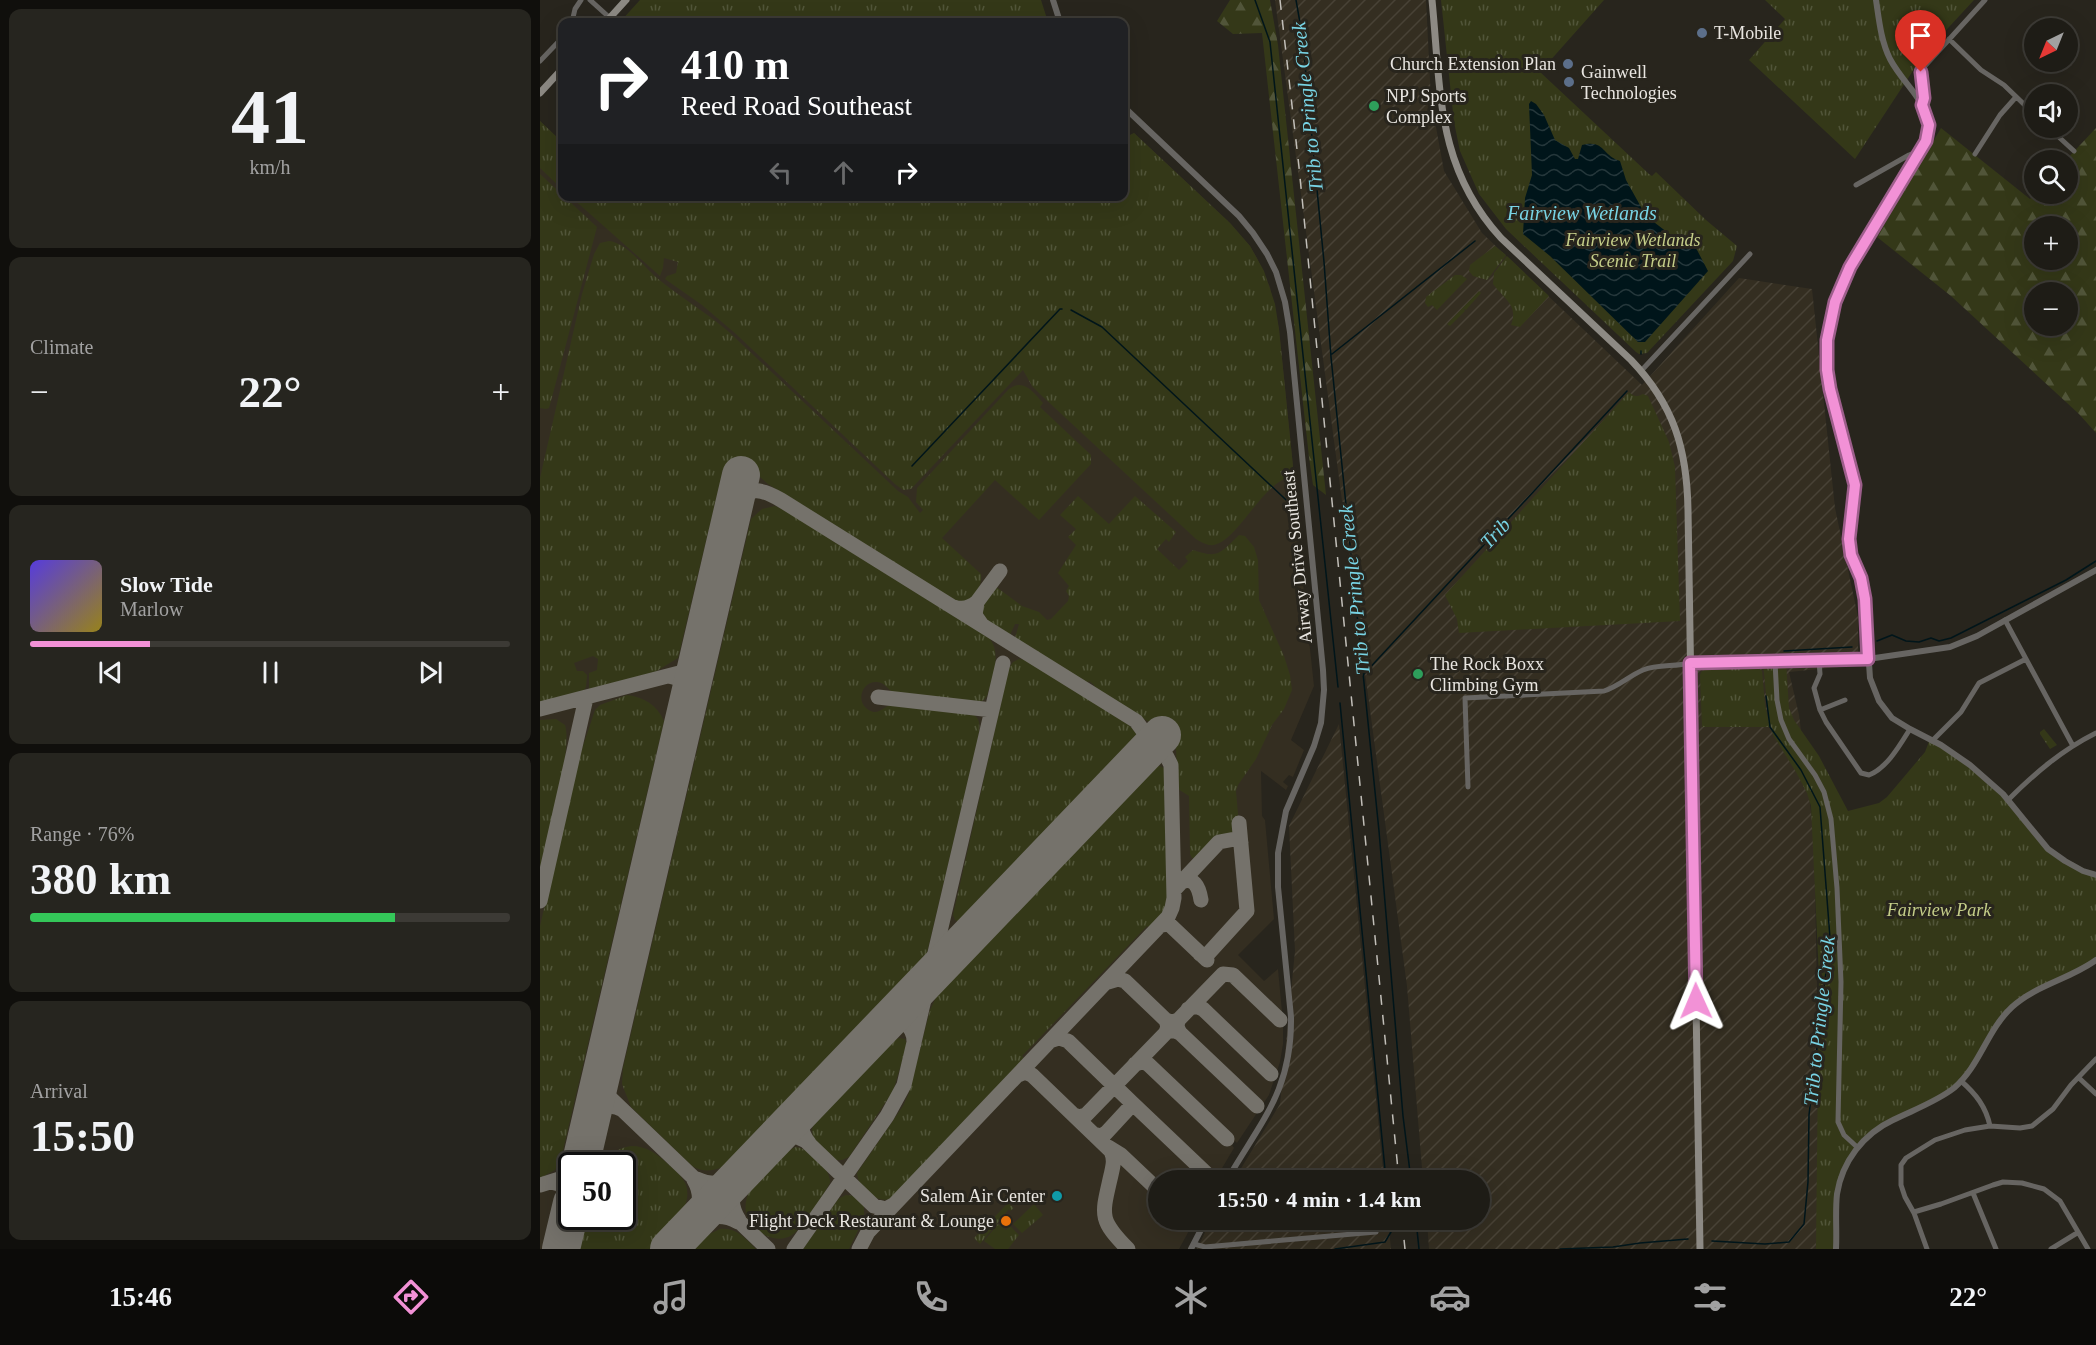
<!DOCTYPE html>
<html lang="en">
<head>
<meta charset="utf-8">
<style>
	:root { --surface:#1e1c16; --page:#26251f; --text:#f1f3f6; --muted:#a1a1a1; --line:#3c3a35; --accent:#f291d6 }
	body { margin:0; font-family:Georgia,serif; background:var(--page); color:var(--text); height:100vh; display:flex; flex-direction:column; font-size:22px; white-space:nowrap }
	* { box-sizing:border-box; margin:0 }
	p { font-size:20px; color:var(--muted) }
	.icon { flex:none; width:33px; height:33px; fill:none; stroke:currentColor; stroke-width:2; stroke-linecap:round; stroke-linejoin:round }
	.map { position:relative; flex:1; overflow:hidden }
	.details { display:flex; flex-direction:column; gap:9px; padding:9px; background:#100f0c; width:540px }
	.details>* { flex:none }
	.banner { position:absolute; left:18px; top:18px; width:570px; height:183px; border-radius:12px; box-shadow:0 6px 24px #0002,0 0 0 2px var(--line); background:#202124; color:#fff; overflow:hidden }
	.needle { width:39px; rotate:223deg }
	.fabs { position:absolute; left:1484px; top:18px; display:grid; gap:12px }
	.fabs a { display:grid; place-items:center; width:54px; height:54px; border-radius:50%; background:var(--surface); box-shadow:0 6px 24px #0002,0 0 0 2px var(--line); font-size:30px }
	.speed { position:absolute; left:18px; top:1152px; display:flex; gap:12px; font-size:30px; font-weight:700; text-align:center }
	.speed>* { display:grid; place-content:center; width:78px; height:78px; border-radius:50%; background:var(--surface); box-shadow:0 6px 24px #0002,0 0 0 2px var(--line); line-height:1 }
	.speed .limit { border:3px solid #111; border-radius:9px; background:#fff; color:#111 }
	.pin { position:absolute; display:grid; place-items:center; width:51px; height:51px; color:#fff; margin:-62px -26px; border-radius:50% 50% 50% 0; rotate:-45deg; box-shadow:0 0 6px #0007 }
	.pin .icon { rotate:45deg }
	.me { position:absolute; width:66px; margin:-33px; rotate:359deg; stroke-linejoin:round; filter:drop-shadow(0 0 4px #0008) }
	.turn { display:flex; align-items:center; gap:21px; height:126px; padding:0 24px; font-size:27px }
	.turn .icon { width:78px; height:78px; stroke-width:2.5 }
	.turn b { display:block; font-size:42px; line-height:51px }
	.lanes { display:flex; align-items:center; height:57px; padding:0 24px; background:#0003; justify-content:center; gap:30px; direction:ltr }
	.lanes .off { opacity:.35 }
	.big { font-size:45px; font-weight:600; line-height:1.1 }
	.details .tile { flex:1; display:flex; flex-direction:column; justify-content:center; gap:9px; min-width:0; padding:0 21px; border-radius:12px; background:var(--page) }
	.details .dial { align-items:center; gap:0 }
	.dial b { font-size:78px; line-height:1 }
	.song { display:flex; align-items:center; gap:18px }
	.cover { width:72px; height:72px; border-radius:9px; background:linear-gradient(135deg,hsl(250 70% 55%),hsl(50 70% 35%)) }
	.played { height:6px; border-radius:3px; background:linear-gradient(90deg,var(--accent) 25%,var(--line) 25%) }
	.keys { display:flex; justify-content:space-around; direction:ltr }
	.heat { display:flex; justify-content:space-between; align-items:center; font-size:33px; direction:ltr }
	.charge { height:9px; border-radius:4px; background:linear-gradient(90deg,#34c759 76%,var(--line) 0) }
	.trip { position:absolute; left:608px; top:1170px; width:342px; height:60px; border-radius:30px; background:var(--surface); box-shadow:0 6px 24px #0002,0 0 0 2px var(--line); font-weight:600; line-height:60px; text-align:center }
	.tab-bar { display:flex; height:96px; justify-content:space-around; align-items:center; background:#0c0b09; color:var(--muted) }
	.tab-bar .icon { width:42px; height:42px }
	.tab-bar .on { color:var(--accent) }
	.tab-bar b { font-size:27px; color:var(--text) }
	main { display:flex; flex:1; min-height:0 }
	.map>svg:first-child { display:block }
</style>
</head>
<body>
<main>
<section class="details">
<div class="tile dial"><b>41</b><p>km/h</p></div>
<div class="tile"><p>Climate</p>
<div class="heat"><a>−</a><b class="big">22°</b><a>+</a></div>
</div>
<div class="tile">
<div class="song"><i class="cover"></i><div><b>Slow Tide</b><p>Marlow</p></div></div>
<div class="played"></div>
<div class="keys"><svg class="icon" aria-label="previous" viewBox="0 0 24 24"><path d="M18 5L8 12l10 7zM5 5v14"/></svg><svg class="icon" aria-label="pause" viewBox="0 0 24 24"><path d="M8 5v14M16 5v14"/></svg><svg class="icon" aria-label="next" viewBox="0 0 24 24"><path d="M6 5l10 7-10 7zM19 5v14"/></svg></div>
</div>
<div class="tile"><p>Range · 76%</p><b class="big">380 km</b><div class="charge"></div></div>
<div class="tile"><p>Arrival</p><b class="big">15:50</b></div>
</section>
<div class="map">
<svg width="1556" height="1249" viewBox="0 0 1556 1249">
	<defs>
		<pattern id="industrial-furrows" width="10" height="10" patternUnits="userSpaceOnUse" patternTransform="scale(1.5)"><rect width="10" height="10" fill="#342e21"/><path d="M-1 1l2-2M0 10L10 0M9 11l2-2" fill="none" stroke="#484236"/></pattern>
		<pattern id="grass-tufts" width="24" height="20" patternUnits="userSpaceOnUse" patternTransform="scale(1.5)"><rect width="24" height="20" fill="#343818"/><path d="M3 7l-1-3M5 7V3M7 7l1-3M15 17l-1-3M17 17v-4M19 17l1-3" fill="none" stroke="#515539"/></pattern>
		<pattern id="forest-firs" width="22" height="20" patternUnits="userSpaceOnUse" patternTransform="scale(1.5)"><rect width="22" height="20" fill="#343818"/><path d="M5 1l3.5 6h-7zM16 11l3.5 6h-7z" fill="#515539"/></pattern>
		<pattern id="water-waves" width="16" height="10" patternUnits="userSpaceOnUse" patternTransform="scale(1.5)"><rect width="16" height="10" fill="#00151a"/><path d="M0 5q4-4 8 0t8 0" fill="none" stroke="#25373b"/></pattern>
	</defs>
	<rect width="100%" height="100%" fill="#28251d"/>
	<path fill="#342e21" fill-rule="evenodd" d="M0,121L22,142V196H584V138L594,133L690,223L710,246L717,258L730,287L739,329L754,476H749V479L750,489L755,488L756,498L747,509L756,518L774,686L751,740L764,750L753,777L749,775L743,782L748,786L746,790L721,771L722,816L725,820L734,919L698,955L724,981L738,969L743,1022V1044L740,1062L729,1095L697,1143L695,1141L692,1145L694,1148L675,1180H618V1220H655L639,1249H0ZM32,1166H82V1216H32Z"/>
	<path fill="url(#industrial-furrows)" d="M735,0H886L891,100L904,171L942,233L1102,385L1199,278L1272,289L1295,508L1318,617V665L1249,672L1259,715L1274,835L1282,1249H889L887,1220H939V1180H883L867,986Z
		M799,724L844,1180H694L740,1104L755,951L749,826Z
		M671,1220H848L851,1249H657Z"/>
	<path fill="url(#grass-tufts)" d="M100,0H501L508,22H80Z
		M901,0H1064L1000,72L1109,174L1112,176L1116,172L1166,220L1197,246L1193,261L1107,353L1099,354L1096,352L966,229L939,194L920,151L914,122Z
		M1225,0H1434L1384,54L1315,159L1209,60L1245,19Z
		M0,121L22,142V189L0,168Z
		M594,133L690,223L710,246L724,271L735,304L739,329L754,476C722,479 695,549 669,545C665,544 659,541 656,539L502,396L492,386L483,370L371,489L363,490L355,484L196,334L162,305L125,279L127,276L136,273L138,262L124,258L123,268L120,276L31,197L584,196V138Z
		M0,174L57,227L11,401L9,408L6,409L0,408Z
		M69,241C87,243 103,266 117,278C140,297 166,312 189,332L358,491L368,497L380,513L383,510L376,502L377,488L468,390C483,377 493,392 503,403L500,407L551,455V464L499,520L455,480L402,538L441,574C443,589 429,607 414,600L228,484L220,477L183,470L138,658L115,672L49,690V673L57,670L58,659L53,656L34,663L37,671H43L47,675L46,687L43,692L0,703V478L42,294L54,254L60,243Z
		M955,246L966,255L964,258L947,280L933,276L929,271L930,265Z
		M967,256L1009,296L980,327L971,325C979,305 963,298 953,284L954,273Z
		M915,275H921L927,279L897,310L892,305L888,307L885,303L886,297Z
		M939,291L941,293L926,310L923,308L925,311L910,326L907,324Z
		M1089,392C1094,397 1097,397 1103,394L1108,396L1129,442L1135,467L1140,621L919,633L917,619L905,595Z
		M538,496L569,524L595,496L636,532L629,542L626,539L617,549L639,570L648,561L645,557L653,550C679,559 680,553 699,535L705,536L714,547L718,560L719,600L744,656L750,675L752,690L744,709L732,725L716,759L698,785L696,791L698,814L694,834L677,839L659,858H652L650,854L649,796L638,789L636,749L634,746L609,722L555,689L554,685L549,681L547,683L475,638L479,624H475L470,635C443,618 432,615 455,586L482,606L499,612L507,620L511,619L528,601L529,596L526,591L529,586L518,573L536,545L528,537L536,529L520,515Z
		M235,506L248,512L445,634C464,649 453,676 447,696L444,700L438,703L355,694C349,691 345,682 337,682C323,681 316,699 326,708C338,719 344,704 355,704C379,703 405,709 429,712C444,718 439,730 437,743L387,953L380,969L197,1160C182,1167 169,1176 152,1166L91,1107L82,1084L83,1068L211,519L222,509Z
		M479,659L486,660L588,724L597,734V740L594,746L427,920L419,922L415,920L413,915L469,668L473,662Z
		M1223,662H1246L1249,708L1254,720L1279,756L1308,811L1339,803L1347,797L1385,752L1390,739L1448,780L1508,849L1556,875V960L1473,1006L1441,1054L1412,1089L1349,1121L1319,1144L1299,1187L1296,1249H1276L1279,977L1271,806L1267,793L1256,772L1233,735L1228,715Z
		M1217,667L1222,671L1225,705L1230,727H1162L1160,675L1162,671L1169,668Z
		M87,695C104,697 117,705 124,721L20,1163L15,1170L0,1178V926L40,755L55,710L60,705Z
		M16,719L25,725C33,750 7,839 0,868V720Z
		M1504,729L1517,745L1510,749L1500,734V732Z
		M615,764L624,768L625,774L628,894C627,910 620,918 610,928L607,926L482,1056L485,1059L350,1199C335,1203 318,1188 317,1173L363,1106L369,1093L390,1010L405,979L608,767Z
		M359,1038L365,1039L367,1045L353,1091L309,1157L302,1160H296L273,1139L272,1129L279,1111L343,1045Z
		M91,1146C107,1146 117,1154 128,1164C135,1170 143,1177 146,1185C154,1208 126,1235 112,1249H40L48,1217L82,1216V1166L61,1165C68,1154 78,1148 91,1146Z
		M256,1147C269,1148 292,1170 290,1183C283,1195 263,1228 252,1235C235,1246 210,1231 206,1212C202,1194 222,1168 235,1157C241,1152 249,1150 256,1147Z
		M306,1195L314,1196L324,1206V1218L309,1249H263L298,1199Z
		M468,1203L474,1208L470,1211L469,1209L440,1244L434,1238Z
		M494,1204L503,1215L482,1233L473,1224Z
		M458,1224L466,1230L470,1226L479,1235L468,1249H455L444,1241Z
		M180,1229C196,1227 205,1238 216,1249H147L155,1241Z"/>
	<path fill="url(#forest-firs)" fill-rule="evenodd" d="M690,0H730L738,45L786,495L773,485L769,457L722,33L693,34L677,21Z
		M1401,128L1490,199L1495,194H1527L1526,160L1556,128V433L1539,414L1411,296L1337,237ZM1494,226H1527V260H1494ZM1494,292H1527V326H1494Z"/>
	<path fill="url(#water-waves)" d="M991,101L996,104L1004,115L1015,140L1029,148L1035,159H1038L1042,145C1065,139 1062,156 1080,161L1086,180L1106,216L1136,239L1156,248L1168,271L1105,342H1098L1010,256L983,234L985,198L992,175L989,104Z"/>
	<g fill="none" stroke-linecap="round" stroke-linejoin="round">
		<path stroke="#00151a" stroke-width="1.5" d="M715,0L730,42L798,687
			M756,0L762,34L784,262L791,357L839,831L863,1116L871,1180
			M531,310L562,327L760,513
			M1101,351V354
			M792,354L935,241
			M372,466L520,309H522
			M1337,641L1352,635L1366,641L1379,642L1391,638L1399,641L1411,638L1526,580L1556,561
			M1244,651L1312,647
			M824,674L1087,391
			M800,703L846,1180
			M876,1220L879,1249
			M1172,1241L1225,1244L1249,1242L1264,1224L1268,1182L1269,1115L1290,938L1280,807L1261,770L1230,727L1226,696
			M795,1249L845,1242L851,1232L850,1220
			M1020,1249L1073,1247L1100,1243L1148,1239"/>
		<path stroke="#75726b" stroke-width="15" d="M194,505C209,486 221,488 241,500L596,721L604,732V753H621L627,757L631,765L634,898L632,908L628,917L328,1232L319,1249
			M437,602L460,571
			M414,607C423,610 430,608 437,602L435,615L442,625
			M129,676C142,678 147,685 149,699
			M338,697L452,710
			M0,709L143,672L154,666L158,658
			M639,883C654,875 659,887 661,900
			M634,890L679,842L695,839L701,843
			M0,901L46,698
			M621,925L629,924L667,960
			M660,954L667,955L707,911L699,823
			M568,982L578,979L585,981L631,1025
			M648,1009L656,1006L663,1009L731,1074
			M339,1030C355,1018 375,1020 374,1044
			M640,1033L637,1027L638,1020L632,1022L626,1020L628,1027L626,1032L633,1030L640,1033L717,1106
			M510,1041L519,1038L528,1041L590,1101V1107L566,1133L561,1136L553,1134
			M595,1064L602,1062L608,1064L687,1139
			M62,1070V1081L67,1095L228,1249
			M478,1075L485,1072L492,1075L571,1151C575,1160 573,1166 571,1175C562,1215 558,1219 588,1249
			M590,1101L671,1178
			M534,1115L539,1117L546,1115L683,974L693,975L740,1020
			M51,1121C58,1107 69,1102 83,1110
			M269,1143C257,1128 261,1117 270,1103
			M230,1144L247,1136H255L266,1141L334,1206L346,1209L353,1205
			M568,1147L581,1155L618,1190
			M39,1166L41,1162
			M157,1179C172,1186 188,1184 201,1173
			M11,1182L19,1184L30,1194V1209
			M0,1185L32,1175
			M199,1220C186,1199 194,1188 206,1169
			M649,1220H650
			M150,1227C166,1217 180,1212 198,1222
			M150,1227C159,1211 164,1197 154,1180
			M254,1249L347,1116L364,1085L463,663"/>
		<path stroke="#75726b" stroke-width="38" d="M40,1166L201,475
			M21,1249L32,1203
			M129,1249L622,735"/>
		<path stroke="#676562" stroke-width="5" d="M50,0L70,18
			M32,22L35,9L41,0
			M1409,39L1441,70L1464,85L1494,114
			M0,61L22,38
			M1382,106C1387,94 1379,81 1383,68L1445,0
			M1509,128L1534,151
			M1435,154L1460,115L1476,97
			M1316,185L1369,155L1374,153L1379,155
			M1101,371L1210,254
			M1465,620L1533,746
			M1279,661L1280,674L1274,688L1280,710L1286,722L1321,773L1329,775C1347,768 1360,745 1370,729
			M1235,662L1237,700L1241,720L1249,739L1275,775L1284,792L1291,819L1297,888L1301,982L1298,1122L1304,1135L1317,1147
			M1280,710L1305,700
			M1392,741L1421,712L1439,683L1486,659
			M928,787L925,698L1064,691C1079,686 1089,676 1103,670C1118,664 1135,667 1150,663
			M1468,800C1495,773 1522,750 1556,733
			M1539,1078L1556,1094
			M1421,1081C1436,1094 1446,1107 1450,1126
			M1433,1193L1456,1249
			M1374,1212L1401,1204L1453,1185L1463,1182L1482,1183L1504,1189L1520,1201L1548,1249
			M654,1244L665,1247L836,1232
			M1387,1249L1374,1213L1365,1197L1361,1185V1165L1366,1158L1395,1140L1425,1130L1450,1126L1480,1128L1492,1126L1513,1109L1531,1085L1556,1059
			M1511,1249L1537,1233"/>
		<path stroke="#676562" stroke-width="6" d="M513,0L520,22
			M1336,0C1339,20 1341,41 1350,59C1368,93 1402,108 1382,150L1310,267L1298,292L1286,340L1287,370L1290,389L1315,485L1309,539L1312,555L1324,590L1330,678L1339,701L1352,718L1370,729L1401,745L1430,765L1463,794L1508,849L1525,861L1543,871L1556,875
			M584,107L699,216L713,233L727,254L736,272L745,302L750,332L783,670L784,690L781,723L774,746L746,811L738,853V887L751,1017C752,1091 721,1121 687,1180
			M1150,663L1328,659L1410,647L1437,636L1556,570
			M651,1249L666,1220
			M1296,1249C1297,1231 1295,1212 1297,1194C1302,1162 1323,1134 1353,1120C1373,1110 1396,1102 1414,1088C1440,1066 1447,1030 1472,1007C1496,985 1530,979 1556,960"/>
		<path stroke="#8d8a84" stroke-width="7" d="M892,0C901,91 896,167 961,238L1091,360C1134,405 1147,449 1148,510L1160,1249
			M66,22L86,0
			M0,93L22,69"/>
		<path stroke="#c2bfb9" stroke-width="1.5" stroke-dasharray="10 10" stroke-linecap="butt" d="M740,0L759,167L859,1180
			M862,1220L865,1249"/>
	</g>
	<g fill="none" stroke-linecap="round" stroke-linejoin="round">
		<g stroke="#9d5e8b" stroke-width="15">
			<path id="route" d="M1156,1001L1150,663L1328,659L1325,599L1321,578L1311,555L1309,539L1315,485L1290,389L1287,370V340L1295,302L1310,267L1386,141L1389,125L1382,105L1384,98L1381,72"/>
		</g>
		<use href="#route" stroke="#f291d6" stroke-width="10"/>
	</g>
	<g fill="#5c6f8a" stroke="#28251d" stroke-width="2">
		<circle cx="1162" cy="33" r="6"/>
		<circle cx="1028" cy="64" r="6"/>
		<circle cx="1029" cy="82" r="6"/>
	</g>
	<g fill="#2e9e5b" stroke="#28251d" stroke-width="2">
		<circle cx="834" cy="106" r="6"/>
		<circle cx="878" cy="674" r="6"/>
	</g>
	<circle fill="#0f9aa8" stroke="#28251d" stroke-width="2" cx="517" cy="1196" r="6"/>
	<circle fill="#e8710a" stroke="#28251d" stroke-width="2" cx="466" cy="1221" r="6"/>
	<g text-anchor="middle" dominant-baseline="central" stroke-width="6" stroke-linejoin="round" paint-order="stroke">
		<g font-size="18" fill="#e9e6e1" stroke="#28251d" text-anchor="start">
			<text x="1174" y="33">T-Mobile</text>
			<text x="1016" y="64" text-anchor="end">Church Extension Plan</text>
			<text x="1041" y="72">Gainwell<tspan x="1041" dy="21">Technologies</tspan></text>
			<text x="846" y="96">NPJ Sports<tspan x="846" dy="21">Complex</tspan></text>
			<text x="890" y="664">The Rock Boxx<tspan x="890" dy="21">Climbing Gym</tspan></text>
			<text x="505" y="1196" text-anchor="end">Salem Air Center</text>
			<text x="454" y="1221" text-anchor="end">Flight Deck Restaurant &amp; Lounge</text>
		</g>
		<g font-size="18" font-style="italic" fill="#c5ce89" stroke="#28251d">
			<text x="1093" y="240">Fairview Wetlands<tspan x="1093" dy="21">Scenic Trail</tspan></text>
			<text x="1399" y="910">Fairview Park</text>
		</g>
		<g font-size="18" fill="#e9e6e1" stroke="#28251d">
			<text transform="translate(757 557) rotate(-96)">Airway Drive Southeast</text>
		</g>
		<g font-size="20" font-style="italic" fill="#78d4e5" stroke="#28251d">
			<text transform="translate(767 107) rotate(-96)">Trib to Pringle Creek</text>
			<text x="1042" y="213">Fairview Wetlands</text>
			<text transform="translate(955 533) rotate(-47)">Trib</text>
			<text transform="translate(814 590) rotate(-96)">Trib to Pringle Creek</text>
			<text transform="translate(1279 1021) rotate(-84)">Trib to Pringle Creek</text>
		</g>
	</g>
</svg>
<div class="fabs">
<a><svg class="needle" viewBox="-14 -14 28 28"><path d="M0-13l5 13h-10z" fill="#e53935"/><path d="M0 13l5-13h-10z" fill="#a1a1a1"/></svg></a>
<a><svg class="icon" aria-label="sound" viewBox="0 0 24 24"><path d="M4 9h4l5-4v14l-5-4H4zM17 9q2 3 0 6"/></svg></a>
<a><svg class="icon" aria-label="search" viewBox="0 0 24 24"><circle cx="10" cy="10" r="6"/><path d="M15 15l6 6"/></svg></a>
<a>+</a>
<a>−</a>
</div>
<div class="speed"><div class="limit">50</div></div>
<div class="pin" style="left:1381px;top:72px;background:#d93025"><svg class="icon" aria-label="arrive" viewBox="0 0 24 24"><path d="M6 21V4h12l-3 4 3 4H6"/></svg></div>
<svg class="me" style="left:1156px;top:1001px" viewBox="-20 -20 40 40"><path d="M0-17L14 15 0 8-14 15z" fill="#f291d6" stroke="#fff" stroke-width="4"/></svg>
<div class="trip">15:50 · 4 min · 1.4 km</div>
<div class="banner">
<div class="turn"><svg class="icon" aria-label="right" viewBox="0 0 24 24"><path d="M7 20v-9h11M14 6l5 5-5 5"/></svg><div><b>410 m</b>Reed Road Southeast</div></div>
<div class="lanes"><svg class="icon off" aria-label="left" viewBox="0 0 24 24"><path d="M17 20v-9H6M10 6l-5 5 5 5"/></svg><svg class="icon off" aria-label="ahead" viewBox="0 0 24 24"><path d="M12 20V5M6 11l6-6 6 6"/></svg><svg class="icon" aria-label="right" viewBox="0 0 24 24"><path d="M7 20v-9h11M14 6l5 5-5 5"/></svg></div>
</div>
</div>
</main>
<nav class="tab-bar">
<b>15:46</b>
<svg class="icon on" aria-label="directions" viewBox="0 0 24 24"><path d="M12 3l9 9-9 9-9-9zM9 14v-3h6M13 9l2 2-2 2"/></svg>
<svg class="icon" aria-label="music" viewBox="0 0 24 24"><path d="M9 18V5l10-2v13"/><circle cx="6" cy="18" r="3"/><circle cx="16" cy="16" r="3"/></svg>
<svg class="icon" aria-label="phone" viewBox="0 0 24 24"><path d="M5 4h4l2 5-3 2q2 4 5 5l2-3 5 2v4C11 20 4 13 5 4z"/></svg>
<svg class="icon" aria-label="climate" viewBox="0 0 24 24"><path d="M12 3v18M4 7l16 10M4 17L20 7"/></svg>
<svg class="icon" aria-label="car" viewBox="0 0 24 24"><path d="M5 17H2v-5l4-1 3-4h7l3 4 3 1v5h-3M9 17h6M6 11h13"/><circle cx="7" cy="17" r="2"/><circle cx="17" cy="17" r="2"/></svg>
<svg class="icon" aria-label="filters" viewBox="0 0 24 24"><path d="M4 7h16M4 17h16"/><circle cx="9" cy="7" r="2"/><circle cx="15" cy="17" r="2"/></svg>
<b>22°</b>
</nav>
</body>
</html>
